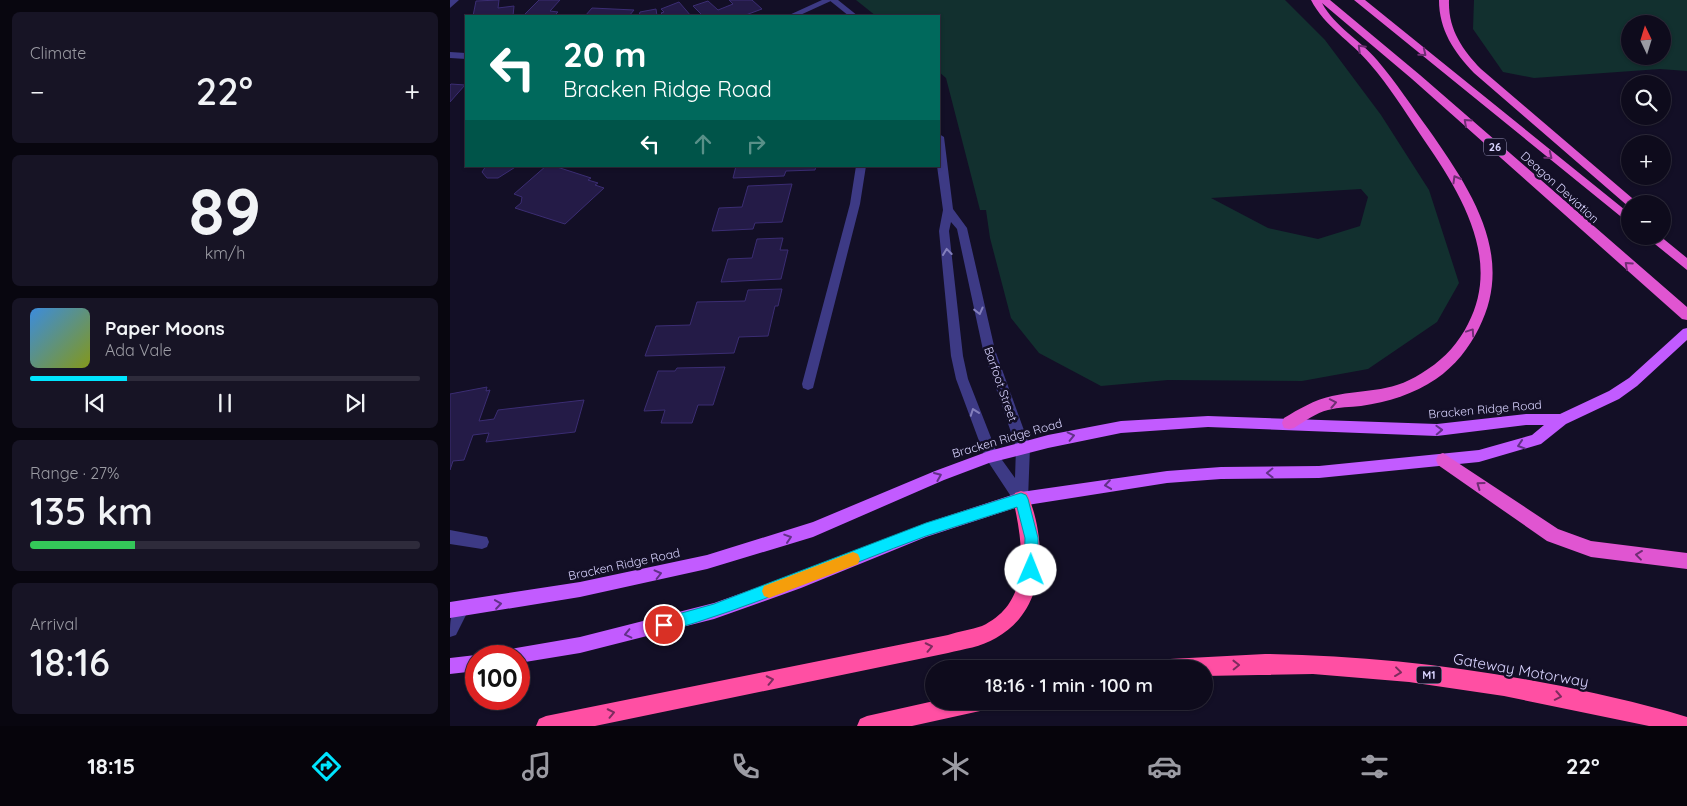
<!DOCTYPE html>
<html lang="en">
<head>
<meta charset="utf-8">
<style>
	:root { --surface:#0e0b1c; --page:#171425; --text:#f1f3f6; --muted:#9b9ba3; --line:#2e2b3b; --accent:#00e5ff }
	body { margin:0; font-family:Quicksand,sans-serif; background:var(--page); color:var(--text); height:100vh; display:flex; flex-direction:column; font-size:19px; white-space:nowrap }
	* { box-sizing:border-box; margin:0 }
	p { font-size:16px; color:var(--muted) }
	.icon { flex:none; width:28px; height:28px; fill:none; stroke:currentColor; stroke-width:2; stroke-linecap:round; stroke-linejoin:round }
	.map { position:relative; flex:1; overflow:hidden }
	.sheet { display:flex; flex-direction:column; gap:12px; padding:12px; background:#08060f; width:450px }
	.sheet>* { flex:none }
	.banner { position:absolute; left:15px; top:15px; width:475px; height:152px; border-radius:0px; box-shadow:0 1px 4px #0004,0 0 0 1px var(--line); background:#00695c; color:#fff; overflow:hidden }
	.needle { width:32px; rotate:356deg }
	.controls { position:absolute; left:1171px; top:15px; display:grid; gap:10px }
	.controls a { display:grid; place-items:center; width:50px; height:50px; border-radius:50%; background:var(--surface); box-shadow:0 1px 4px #0004,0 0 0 1px var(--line); font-size:25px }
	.speed { position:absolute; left:15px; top:645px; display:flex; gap:10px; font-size:25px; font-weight:700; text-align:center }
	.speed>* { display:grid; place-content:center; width:65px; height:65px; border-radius:50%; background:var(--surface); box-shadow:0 1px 4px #0004,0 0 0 1px var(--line); line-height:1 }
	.speed .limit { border:8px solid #d22; background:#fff; color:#111 }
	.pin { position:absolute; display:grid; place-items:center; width:42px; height:42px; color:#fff; margin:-21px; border:2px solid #fff; border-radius:50%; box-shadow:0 1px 5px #0007 }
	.me { position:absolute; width:55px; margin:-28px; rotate:1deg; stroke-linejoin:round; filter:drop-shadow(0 0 4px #0008) }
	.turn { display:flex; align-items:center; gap:18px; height:105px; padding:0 15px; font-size:22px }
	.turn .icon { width:65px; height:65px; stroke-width:2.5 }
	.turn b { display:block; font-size:35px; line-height:42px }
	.lanes { display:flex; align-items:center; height:48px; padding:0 15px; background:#0003; justify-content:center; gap:25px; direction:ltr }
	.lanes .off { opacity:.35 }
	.big { font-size:38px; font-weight:600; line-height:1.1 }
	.sheet .widget { flex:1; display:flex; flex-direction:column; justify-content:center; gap:8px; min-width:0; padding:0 18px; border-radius:8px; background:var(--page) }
	.sheet .dial { align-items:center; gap:0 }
	.dial b { font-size:65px; line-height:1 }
	.song { display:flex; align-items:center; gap:15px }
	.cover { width:60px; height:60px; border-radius:8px; background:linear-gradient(135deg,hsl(210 70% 55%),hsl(70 70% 35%)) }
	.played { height:5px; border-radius:2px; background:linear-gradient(90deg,var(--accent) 25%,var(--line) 25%) }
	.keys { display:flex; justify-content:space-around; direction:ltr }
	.heat { display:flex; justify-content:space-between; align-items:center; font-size:28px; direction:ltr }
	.charge { height:8px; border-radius:4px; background:linear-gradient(90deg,#34c759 27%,var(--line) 0) }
	.trip { position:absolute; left:475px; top:660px; width:288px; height:50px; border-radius:25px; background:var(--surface); box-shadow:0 1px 4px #0004,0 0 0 1px var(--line); font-weight:600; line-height:50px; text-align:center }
	.tab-bar { display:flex; height:80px; justify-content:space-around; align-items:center; background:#06040b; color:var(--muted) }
	.tab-bar .icon { width:35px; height:35px }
	.tab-bar .selected { color:var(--accent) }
	.tab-bar b { font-size:22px; color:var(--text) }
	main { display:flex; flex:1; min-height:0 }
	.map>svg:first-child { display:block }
</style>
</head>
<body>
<main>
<section class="sheet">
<div class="widget"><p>Climate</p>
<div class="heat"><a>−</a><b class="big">22°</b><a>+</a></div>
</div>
<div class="widget dial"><b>89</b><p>km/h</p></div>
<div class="widget">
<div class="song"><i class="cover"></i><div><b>Paper Moons</b><p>Ada Vale</p></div></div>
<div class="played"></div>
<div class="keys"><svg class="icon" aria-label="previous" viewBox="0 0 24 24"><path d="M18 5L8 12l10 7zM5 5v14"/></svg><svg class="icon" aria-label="pause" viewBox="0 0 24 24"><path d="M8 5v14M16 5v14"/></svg><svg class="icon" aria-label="next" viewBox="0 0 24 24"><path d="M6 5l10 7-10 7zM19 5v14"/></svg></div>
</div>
<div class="widget"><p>Range · 27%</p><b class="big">135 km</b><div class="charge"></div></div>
<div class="widget"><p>Arrival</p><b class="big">18:16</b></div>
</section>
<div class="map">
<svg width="1237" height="726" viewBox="0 0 1237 726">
	<rect width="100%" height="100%" fill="#130f26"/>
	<path fill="#12302f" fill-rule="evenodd" d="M406,0H835L875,40L931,115L979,190L1009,283L987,322L918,369L852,381L718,380L651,386L589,353L561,318L540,238L536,210H530L496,78L489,72V16H426ZM911,189L918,197L910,226L868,239L818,228L761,198Z
		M1024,0H1237V71L1210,69L1084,78L1053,72L1023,29ZM1180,24H1212V56H1180Z"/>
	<path fill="#241b47" stroke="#3b2d73" d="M49,0L48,8L64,6L63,16H23L26,1Z
		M89,0H110L100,11L108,12L104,16H73Z
		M279,0H302L312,9L293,16H253L243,6L258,1L268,10L283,4Z
		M229,2L241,16H214L211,13L214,12L211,9Z
		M142,8L184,10L179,16H135Z
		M206,9L207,16H189L190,12Z
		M1,84L15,85L0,102V85Z
		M36,166H67L48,178H37L32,172Z
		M96,166H104L141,178L138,180L148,183L145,185L154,188L115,224L65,208L71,203L72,197L64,194Z
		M286,166H366L365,170L336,171L334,176L283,178Z
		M342,184L332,222L305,223L303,229L262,231L269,208L292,207L298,186Z
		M333,238L330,250H338L331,279L271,282L278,259L302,258L307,239Z
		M332,289L328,306H325L318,336L289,337L284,353L195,356L206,326L240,325L247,302L295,301L298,290Z
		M275,367L263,405H248L242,423H211L215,410L194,411L208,371H225L227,368Z
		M37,387L36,391L40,390L29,421L44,419L48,410L134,400L125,432L36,442L39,433L23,435L14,460L3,461L0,470V394Z"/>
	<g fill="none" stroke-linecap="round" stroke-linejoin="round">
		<path fill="#3d3a85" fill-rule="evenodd" d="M0,530L37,537L39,542L37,547L32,549L0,544Z
			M11,601L16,604L19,609L6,635L0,637C0,624 0,607 11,601Z"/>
		<path fill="#3d3a85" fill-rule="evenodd" d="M0,0H9L0,8Z
			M372,0H383L348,16H337Z
			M0,52L16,53V59L0,58Z
			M406,166H416L410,204L364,384L363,388L358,390L353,388L352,384L400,204Z"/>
		<path fill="#3d3a85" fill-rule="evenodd" d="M379,0H388L408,16H399Z
			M489,134L494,137L503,209L517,228L545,350L580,447L578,499L576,504L571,506L566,504L535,457L506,379L501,356L489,231L493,210L487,166ZM501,222L507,229L533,350L566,447L565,478L547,453L518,379L513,356L499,231Z"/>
		<path fill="#c25bff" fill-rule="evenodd" d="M1237,328V340L1187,386L1169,399L1116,424L1091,444L1029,462L869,478L771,479L717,483L571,506L476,537L351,588L264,619L130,653L69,663V656H58L60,650L66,648L130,637L264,603L351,572L476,523L571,492L717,471L771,467L869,466L1029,450L1082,435L1094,425H1076L987,436L758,427L671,433L598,448L539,463L494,480L363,537L257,569L130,597L0,618V602L130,582L257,555L363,522L485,471L539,451L598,435L671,421L758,416L987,424L1076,414H1110L1159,391L1179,378L1233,329Z
			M26,655L29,656H26V671L0,674V658Z"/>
		<path fill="#e055d1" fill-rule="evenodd" d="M861,0H880L970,75L1237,307V320L1232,319L962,79L872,3C885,27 910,40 927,60C946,82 962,107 979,130C1020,189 1066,255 1029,328C1019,348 1005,366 986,379C964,394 938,402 911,406C900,407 889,407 878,410C866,413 855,421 844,428L839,429L834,428L832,423L834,418C849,409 864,400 882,396C919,388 943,394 978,369C995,358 1009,342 1018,324C1053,257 1008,189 970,134C954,110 939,86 920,64C901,41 875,27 861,0Z
			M904,0H915L1180,214V224Z
			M989,0H999C998,29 1012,49 1031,69L1189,204H1180L1179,207L1024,73C1004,52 989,30 989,0Z
			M1195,236H1210L1237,258V270Z
			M993,453L1108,529L1141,541L1237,553V569L1141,557L1097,541L988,465L986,460L988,455Z"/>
		<path fill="#ff4fa3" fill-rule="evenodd" d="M571,491L577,493C598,542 597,610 546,638C531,647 514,649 498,653L145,726H86L89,719L96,716L498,635C509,631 521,630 532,626C583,602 573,544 563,499L565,493Z
			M815,654C951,656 1087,676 1217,711L1237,717V726H1199L1054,696L959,682L863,674L754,676V669H710L713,662L720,659Z
			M484,701H540L537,708L530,711L462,726H407L410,719L417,716Z"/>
	</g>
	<defs><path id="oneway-chevron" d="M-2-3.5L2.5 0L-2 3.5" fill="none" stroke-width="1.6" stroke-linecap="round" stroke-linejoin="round" transform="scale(1.25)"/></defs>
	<g stroke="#6f2e73">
		<use href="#oneway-chevron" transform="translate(911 48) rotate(-135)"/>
		<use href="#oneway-chevron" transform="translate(973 53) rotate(39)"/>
		<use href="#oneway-chevron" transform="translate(1017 122) rotate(-138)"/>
		<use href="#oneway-chevron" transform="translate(1099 156) rotate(39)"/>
		<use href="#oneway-chevron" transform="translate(1006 179) rotate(-120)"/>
		<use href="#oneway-chevron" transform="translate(1178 265) rotate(-138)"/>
		<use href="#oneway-chevron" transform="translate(1021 332) rotate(-56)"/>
		<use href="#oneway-chevron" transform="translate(883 403) rotate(-11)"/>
		<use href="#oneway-chevron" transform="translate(1030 485) rotate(-144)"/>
		<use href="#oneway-chevron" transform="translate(1189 555) rotate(-173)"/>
	</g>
	<g stroke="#837fbc">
		<use href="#oneway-chevron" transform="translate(497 252) rotate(-97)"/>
		<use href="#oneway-chevron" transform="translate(529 311) rotate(76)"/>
		<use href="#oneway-chevron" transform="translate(524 412) rotate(-110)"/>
	</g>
	<g stroke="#623188">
		<use href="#oneway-chevron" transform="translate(989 430) rotate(-2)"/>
		<use href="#oneway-chevron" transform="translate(621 436) rotate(-13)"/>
		<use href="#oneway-chevron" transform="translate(1071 445) rotate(162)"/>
		<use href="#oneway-chevron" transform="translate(820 473) rotate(179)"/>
		<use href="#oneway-chevron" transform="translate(488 476) rotate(-23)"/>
		<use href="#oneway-chevron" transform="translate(658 485) rotate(172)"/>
		<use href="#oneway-chevron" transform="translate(338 538) rotate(-18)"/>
		<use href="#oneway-chevron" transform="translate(208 574) rotate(-14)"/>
		<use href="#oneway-chevron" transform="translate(48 604) rotate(-8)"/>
		<use href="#oneway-chevron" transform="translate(178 634) rotate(167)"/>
	</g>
	<g stroke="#7d2c5e">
		<use href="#oneway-chevron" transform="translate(479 647) rotate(-12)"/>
		<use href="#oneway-chevron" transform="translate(786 665) rotate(-1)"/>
		<use href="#oneway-chevron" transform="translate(948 672) rotate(7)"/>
		<use href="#oneway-chevron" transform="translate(320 680) rotate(-12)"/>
		<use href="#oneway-chevron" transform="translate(1108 696) rotate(11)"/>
		<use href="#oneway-chevron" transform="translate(161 713) rotate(-12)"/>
	</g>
	<path fill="#00e5ff" stroke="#0095a6" d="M571,493L576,495L578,499L588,538V570L586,575L581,577L576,575L574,570L575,538L567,507C537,517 506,526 476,536C389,568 304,607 214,632L209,630L207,625L209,620L214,618L264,604L476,523Z"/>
	<path fill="#f59e0b" d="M403,552L408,554L410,559L408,564L319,598L314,596L312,591L314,586Z"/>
	<g text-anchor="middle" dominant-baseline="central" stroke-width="5" stroke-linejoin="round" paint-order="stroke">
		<g fill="#130f26" stroke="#9e99be" stroke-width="1">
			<rect x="1034" y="138.5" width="22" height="17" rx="4"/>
			<rect x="966.5" y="666.5" width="25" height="17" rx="4"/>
		</g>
		<g font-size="11" font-weight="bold" fill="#d9d4ff">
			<text x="1045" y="147">26</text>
			<text x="979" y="675">M1</text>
		</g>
		<g font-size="12" fill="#d9d4ff" stroke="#130f26">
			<text transform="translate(1110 187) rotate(42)">Deagon Deviation</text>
			<text transform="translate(551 384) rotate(71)">Barfoot Street</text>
			<text transform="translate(1035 409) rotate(-5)">Bracken Ridge Road</text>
			<text transform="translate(557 438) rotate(-16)">Bracken Ridge Road</text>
			<text transform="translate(174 564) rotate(-12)">Bracken Ridge Road</text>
		</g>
		<g font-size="15" fill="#d9d4ff" stroke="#130f26">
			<text transform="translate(1071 670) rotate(10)">Gateway Motorway</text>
		</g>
	</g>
</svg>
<div class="controls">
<a><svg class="needle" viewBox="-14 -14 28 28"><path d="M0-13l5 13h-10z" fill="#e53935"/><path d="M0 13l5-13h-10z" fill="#9b9ba3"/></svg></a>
<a><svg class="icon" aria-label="search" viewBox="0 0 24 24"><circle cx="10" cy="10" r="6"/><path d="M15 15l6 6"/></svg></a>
<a>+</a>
<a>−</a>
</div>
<div class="speed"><div class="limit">100</div></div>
<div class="pin" style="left:214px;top:625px;background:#d93025"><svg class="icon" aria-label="arrive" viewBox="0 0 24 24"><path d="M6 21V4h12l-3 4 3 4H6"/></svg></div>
<svg class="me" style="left:581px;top:570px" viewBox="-20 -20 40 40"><circle r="19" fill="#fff"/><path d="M0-13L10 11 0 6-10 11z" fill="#00e5ff"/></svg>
<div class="trip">18:16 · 1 min · 100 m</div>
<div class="banner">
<div class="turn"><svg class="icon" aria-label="left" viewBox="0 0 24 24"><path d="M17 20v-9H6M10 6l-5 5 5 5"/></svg><div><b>20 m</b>Bracken Ridge Road</div></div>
<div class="lanes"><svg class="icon" aria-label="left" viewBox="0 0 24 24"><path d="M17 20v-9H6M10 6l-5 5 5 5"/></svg><svg class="icon off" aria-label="ahead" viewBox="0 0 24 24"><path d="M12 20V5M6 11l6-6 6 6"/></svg><svg class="icon off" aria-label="right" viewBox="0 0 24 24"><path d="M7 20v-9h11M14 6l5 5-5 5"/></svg></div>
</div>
</div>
</main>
<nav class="tab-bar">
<b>18:15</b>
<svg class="icon selected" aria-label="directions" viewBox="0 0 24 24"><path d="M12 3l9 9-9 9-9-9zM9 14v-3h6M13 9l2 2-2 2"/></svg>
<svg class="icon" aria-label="music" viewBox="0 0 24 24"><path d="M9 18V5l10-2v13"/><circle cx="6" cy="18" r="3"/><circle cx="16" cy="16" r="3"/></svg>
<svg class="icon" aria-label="phone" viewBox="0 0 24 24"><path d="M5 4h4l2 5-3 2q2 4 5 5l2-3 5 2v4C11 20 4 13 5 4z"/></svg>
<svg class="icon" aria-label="climate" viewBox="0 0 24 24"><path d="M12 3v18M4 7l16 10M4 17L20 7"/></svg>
<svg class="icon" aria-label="car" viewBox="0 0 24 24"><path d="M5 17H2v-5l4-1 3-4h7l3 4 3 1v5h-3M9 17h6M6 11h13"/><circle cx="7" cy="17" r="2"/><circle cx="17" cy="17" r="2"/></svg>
<svg class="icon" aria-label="filters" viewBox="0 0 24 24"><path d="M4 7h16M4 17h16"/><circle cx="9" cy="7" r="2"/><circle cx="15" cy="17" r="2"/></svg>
<b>22°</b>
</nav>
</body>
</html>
